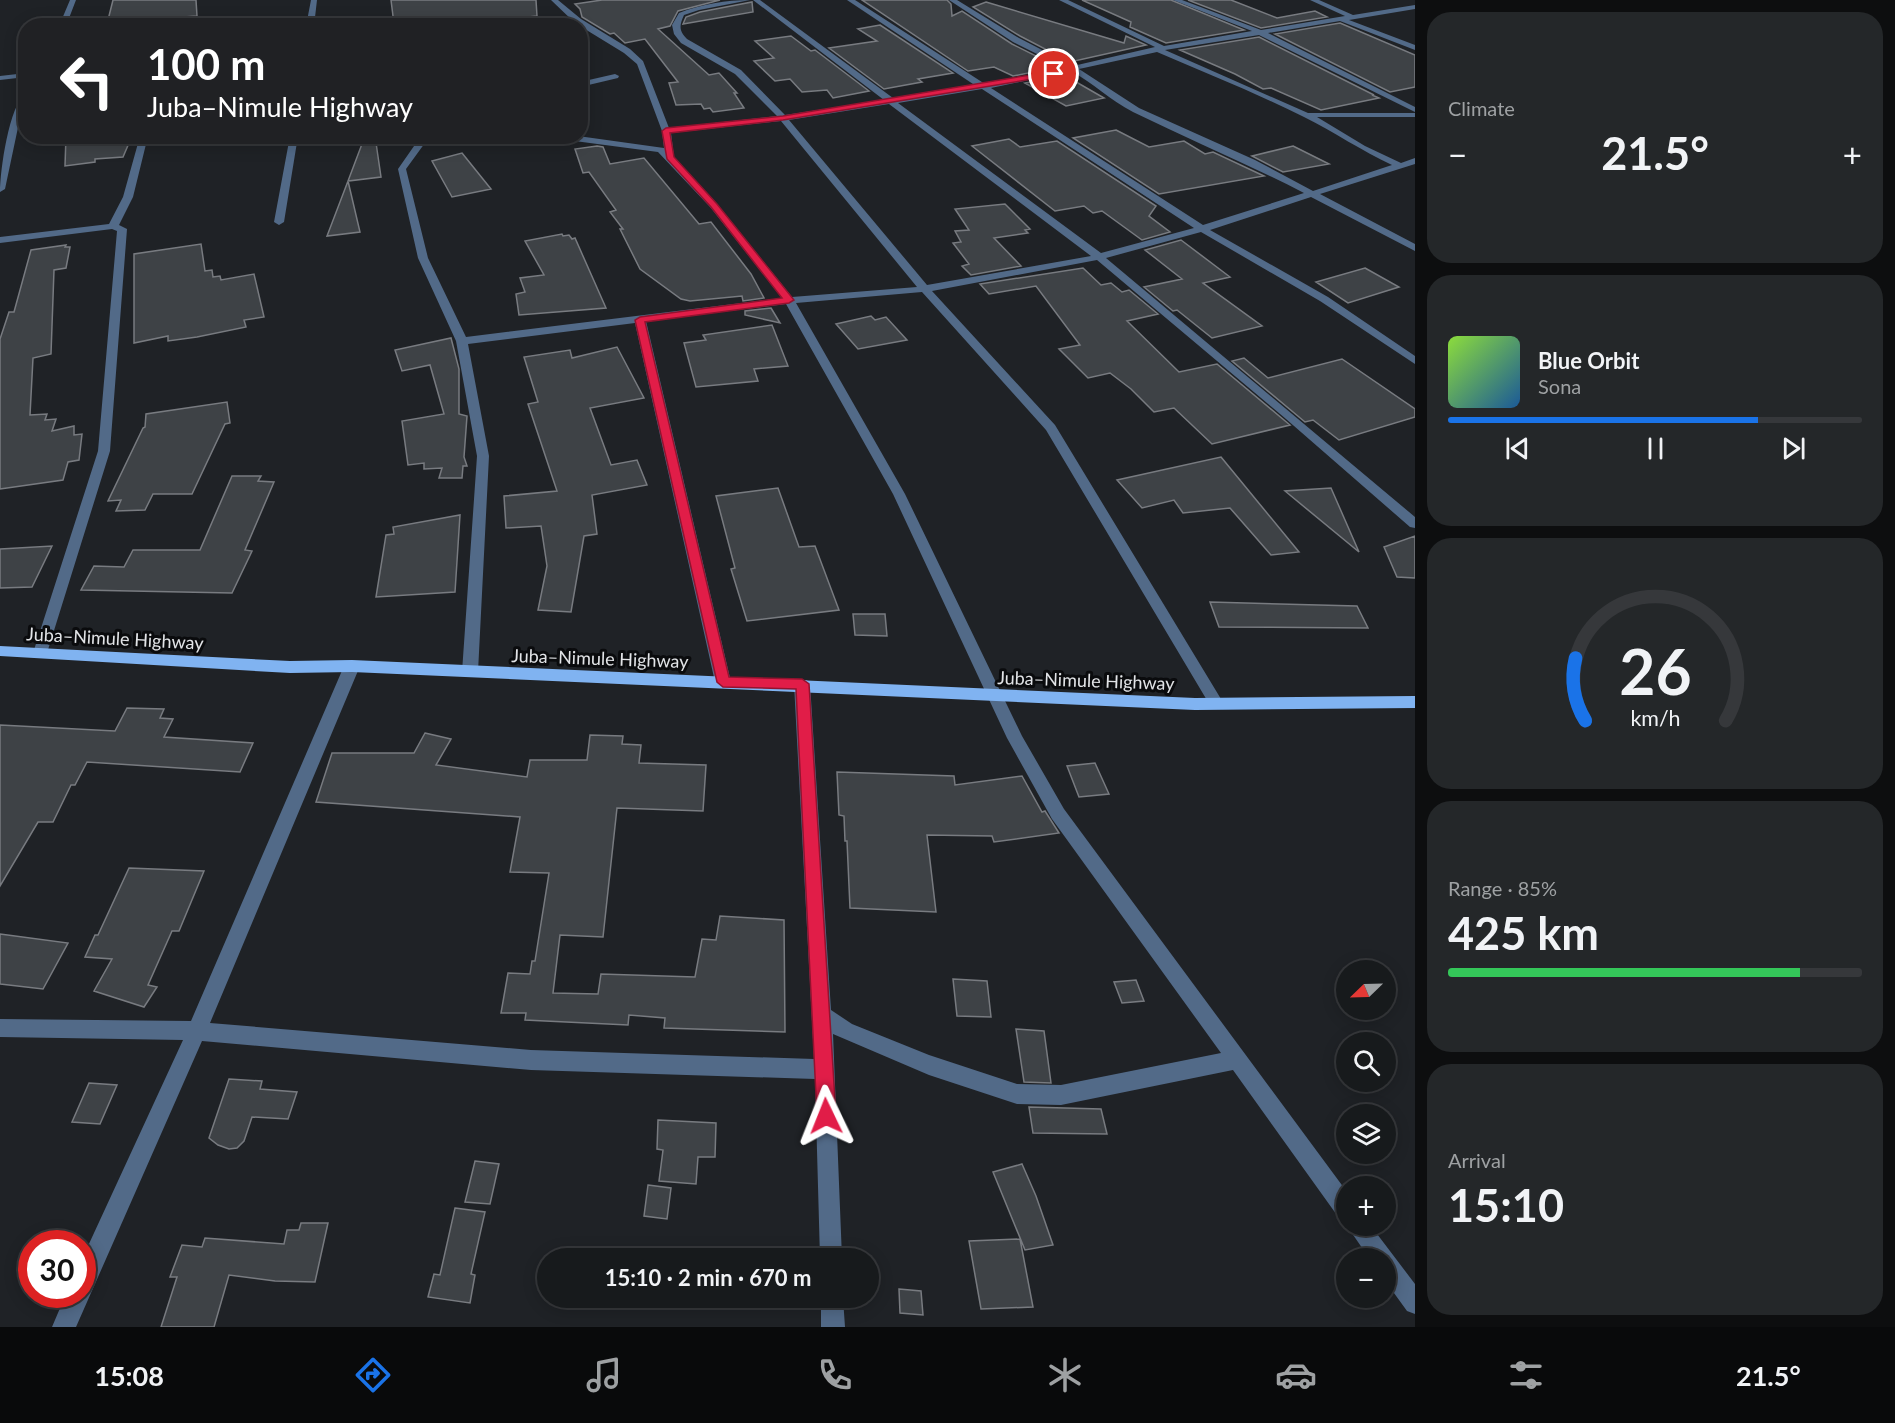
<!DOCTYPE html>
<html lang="en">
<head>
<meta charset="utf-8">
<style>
	:root { --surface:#171a1c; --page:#242729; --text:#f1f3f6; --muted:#9ea1a3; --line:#36383b; --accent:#1a73e8 }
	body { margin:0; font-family:Lato,sans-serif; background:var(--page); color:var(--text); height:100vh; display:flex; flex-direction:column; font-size:22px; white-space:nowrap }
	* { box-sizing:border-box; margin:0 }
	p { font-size:20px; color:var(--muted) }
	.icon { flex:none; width:33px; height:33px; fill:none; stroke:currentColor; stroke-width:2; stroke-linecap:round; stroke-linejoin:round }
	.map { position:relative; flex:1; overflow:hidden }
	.side { display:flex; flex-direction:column; gap:12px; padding:12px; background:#0d0e0f; width:480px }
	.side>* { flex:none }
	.top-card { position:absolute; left:18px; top:18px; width:570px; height:126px; border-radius:24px; box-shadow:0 3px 15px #0003,0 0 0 2px var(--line); background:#202124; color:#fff; overflow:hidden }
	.needle { width:39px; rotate:247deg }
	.controls { position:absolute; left:1336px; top:960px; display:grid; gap:12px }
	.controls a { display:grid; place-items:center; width:60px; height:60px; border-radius:50%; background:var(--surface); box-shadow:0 3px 15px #0003,0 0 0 2px var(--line); font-size:30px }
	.speed { position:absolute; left:18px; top:1230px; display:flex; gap:12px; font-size:30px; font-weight:700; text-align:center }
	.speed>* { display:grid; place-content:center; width:78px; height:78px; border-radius:50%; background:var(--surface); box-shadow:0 3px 15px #0003,0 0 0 2px var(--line); line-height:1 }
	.speed .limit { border:9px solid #d22; background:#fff; color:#111 }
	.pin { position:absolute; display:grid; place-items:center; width:51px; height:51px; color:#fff; margin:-26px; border:3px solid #fff; border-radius:50%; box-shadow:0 2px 6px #0007 }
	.me { position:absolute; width:66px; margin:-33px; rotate:358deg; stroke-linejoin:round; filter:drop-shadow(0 0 4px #0008) }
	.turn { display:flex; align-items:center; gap:21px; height:126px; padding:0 30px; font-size:27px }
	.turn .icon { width:78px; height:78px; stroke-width:2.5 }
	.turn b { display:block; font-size:42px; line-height:51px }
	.big { font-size:45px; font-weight:700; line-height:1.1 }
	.side .card { flex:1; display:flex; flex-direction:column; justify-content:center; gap:9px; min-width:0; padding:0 21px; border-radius:24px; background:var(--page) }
	.side .dial { align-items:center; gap:0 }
	.dial svg { height:156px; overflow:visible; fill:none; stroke:var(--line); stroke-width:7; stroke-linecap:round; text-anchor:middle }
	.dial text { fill:var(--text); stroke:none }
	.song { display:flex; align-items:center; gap:18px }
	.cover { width:72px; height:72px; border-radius:9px; background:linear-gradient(135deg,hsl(90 70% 55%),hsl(210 70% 35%)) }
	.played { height:6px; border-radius:3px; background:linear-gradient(90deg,var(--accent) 75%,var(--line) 75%) }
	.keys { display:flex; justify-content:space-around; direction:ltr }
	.heat { display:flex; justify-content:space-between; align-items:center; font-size:33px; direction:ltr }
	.charge { height:9px; border-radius:4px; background:linear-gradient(90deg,#34c759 85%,var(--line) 0) }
	.trip { position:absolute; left:537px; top:1248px; width:342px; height:60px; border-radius:30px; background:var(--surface); box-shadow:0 3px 15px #0003,0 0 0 2px var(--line); font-weight:700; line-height:60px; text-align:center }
	.tab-bar { display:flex; height:96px; justify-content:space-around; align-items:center; background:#090a0b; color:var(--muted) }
	.tab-bar .icon { width:42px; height:42px }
	.tab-bar .on { color:var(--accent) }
	.tab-bar b { font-size:27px; color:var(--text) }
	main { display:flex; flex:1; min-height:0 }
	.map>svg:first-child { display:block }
</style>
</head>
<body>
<main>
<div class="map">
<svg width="1415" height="1327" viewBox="0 0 1415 1327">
	<rect width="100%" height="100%" fill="#1f2226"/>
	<path fill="#3e4246" stroke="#787b80" stroke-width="1.5" d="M113,0H196L197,16L184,17L180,26H157V23L144,24V21L107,24Z
		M391,0H536L537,16L449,26H420V22L394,24Z
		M602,0H720L678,11L670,26L658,29L709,75L719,73L737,93H734L744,108L713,112L710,108L704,109L701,104L676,105L669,83L678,82L645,39L625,43L614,33L610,34L582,17L580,9L575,4Z
		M862,0H947L951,4L952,16L962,11L1012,44L1054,65L1049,66L1053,68L1013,76L994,67L968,71Z
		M1082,0H1171L1244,30L1166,43L1130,27L1131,22Z
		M1188,0H1231L1277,18L1315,11L1327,17L1261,28Z
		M752,2L753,12L683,24L686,17L700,12Z
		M986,2L1124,43L1126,36L1146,45L1070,62L1020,36L973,7Z
		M1340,23L1415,55V87L1390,92L1275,34Z
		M880,25L953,73L918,79L922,82L884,89L829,48L877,41L858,29Z
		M791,36L811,51L815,50L869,91L833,98L827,90L802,92L790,79L775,81L754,61L774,58L755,41Z
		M1259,37L1374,95H1372L1379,98L1321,110L1271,88L1263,89L1235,74L1180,50Z
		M1064,75L1104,98L1066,106L1025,83Z
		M1116,130L1149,147L1184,141L1205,154L1213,152L1264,176L1159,194L1073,138Z
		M66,136H132L123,157L95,159V162L65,166Z
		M365,136H375L381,177L348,181Z
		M1009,139L1020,147L1057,141L1156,206L1149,216L1170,232L1142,240L1102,211L1093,213L1084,206L1055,211L972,146Z
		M597,146L603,147L610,164L644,158L699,224L711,222L751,274L764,298L743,301L742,296L690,301L681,299L640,269L620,229H623L610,212L616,210L589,172L583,173L575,149Z
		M1293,146L1329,164L1283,172L1252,156Z
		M462,153L491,189L452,197L432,161Z
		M348,181L360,232L327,236Z
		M1005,204L1030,229L1025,230L1028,233L994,238L1021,266L971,275L962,266L969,264L953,243L961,242L955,231L969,230L955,209Z
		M562,234L563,236L569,235L572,239L575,238L606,308L519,315L516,294L525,292L520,278L544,275L525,241Z
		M1181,240L1230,277L1203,283L1262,326L1212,338L1177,310L1173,311L1144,287L1182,279L1145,250Z
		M201,244L205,271L212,270L213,277L220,276L221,280L254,274L264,317L244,320L246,327L197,337L168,341V336L134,343V254Z
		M66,245L65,247H70L66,268L54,270L51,354L33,358L30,415L47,414L45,420L56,419L52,431L74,426V435L82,434L79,460L68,462L63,480L0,489V339L9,312H14L31,250Z
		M1083,268L1101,285L1111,283L1122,292L1129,290L1158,314L1127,321L1179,372L1217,364L1290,425L1212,444L1174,408L1154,412L1131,389L1110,373L1088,378L1059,349L1080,345L1036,286L989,294L980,284Z
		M1365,268L1399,287L1348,303L1316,282Z
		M771,308L780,323L745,315V311Z
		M871,316L875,320L886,317L907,340L858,349L836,324Z
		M772,325L788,366L754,369L758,381L696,387L684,343L706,340L703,335Z
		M451,338L459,369V414L467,416L464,457L467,466H463L462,478H439L442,468L424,469V463L408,465L402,421L444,414L430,365L402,371L395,350Z
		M617,347L644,398L590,408L611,465L637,460L647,485L592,495L597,534L584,536L571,612L538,610L547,566L541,526L506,528L504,496L557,491L528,404L538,402L524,357L570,350L572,358Z
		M1244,358L1268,378L1342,359L1415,409V417L1339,440L1313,420L1305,422L1232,361Z
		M227,402L230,423L225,424L192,494H153L145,510L116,511L121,500L108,501L143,428L145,427L146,414Z
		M1221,457L1299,552L1271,555L1230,508L1183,513L1174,500L1142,508L1117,480Z
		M232,476H261L258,481L274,482L245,550L252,551L232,593L81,590L94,566L124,567L133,550H200Z
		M778,488L799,547L815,546L839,610L747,621L731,569L735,568L716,496Z
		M1331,488L1359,552L1285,491Z
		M460,515L455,592L376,597L386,535L394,534L393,527Z
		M1415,536V578L1397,577L1384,547Z
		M52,546L32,587L0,588V549Z
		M1210,602L1357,606L1368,628L1219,627Z
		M853,614H885L887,636L855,635Z
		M127,708L164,709L160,718L173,719L164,737L253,743L240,772L87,762L75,785H71L53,822H38L0,886V725L115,731Z
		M425,733L451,739L436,765L527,777L530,760H587L590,735L623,736L622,744L641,745L639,763L706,765L703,811L617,808L603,937L560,935L553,993L598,994L601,974L695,977L702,939L716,940L720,916L784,920L785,1032L664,1028L665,1018L629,1015L628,1025L525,1020L526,1013H501L508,973L530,974L532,961H535L549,873L510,872L520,817L316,802L332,753H414Z
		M1095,763L1109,794L1079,797L1067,766Z
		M837,772L954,776L955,785L1022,776L1042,812L1045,811L1059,833L994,842L992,836L927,835L936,912L850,908L847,841H845L844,816L839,815Z
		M129,868L204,871L179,931H172L148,985L157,987L144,1007L94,991L112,959L85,957L95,935H98Z
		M0,934L68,943L43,989L0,984Z
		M953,979L987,981L991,1017L957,1016Z
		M1136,980L1144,1001L1122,1003L1114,982Z
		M1016,1029L1044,1031L1051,1083L1024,1082Z
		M229,1079L262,1081L260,1089L297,1092L288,1119L252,1117L244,1141L237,1148L229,1149L218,1145L209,1138Z
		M89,1083L117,1085L100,1124L72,1122Z
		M1029,1107L1101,1109L1107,1134L1033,1133Z
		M658,1120L716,1123L715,1157H698L696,1184L659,1181L663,1150L657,1149Z
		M475,1161L499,1164L490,1204L465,1202Z
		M1022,1164L1036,1196L1053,1245L1025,1250L993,1172Z
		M648,1185L671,1188L667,1219L644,1216Z
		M455,1208L485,1212L471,1274L475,1275L470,1303L428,1297L434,1274L440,1275Z
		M301,1223H328L315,1282L275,1281L229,1275L214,1327H161L177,1277H170L182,1245L202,1247L205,1238L284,1244L287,1230H299Z
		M1020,1239L1033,1307L981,1309L969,1241Z
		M899,1289L921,1291L923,1315L900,1313Z"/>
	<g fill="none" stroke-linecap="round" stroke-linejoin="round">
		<path fill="#526a88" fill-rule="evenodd" d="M70,0H76L66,26H59Z
			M311,0H317L314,26H306Z
			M551,0H558L581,19L630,49L643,61L669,128L777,116L735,74L681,43L674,34L672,25L679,13C702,4 726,0 750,0L699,10L684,15C679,26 679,31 687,39L741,70L785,115L884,100L753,0H760L893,98L976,86L847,0H855L985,84L1065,68L1013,42L949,0H957L1019,38L1073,66L1155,47L1059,0H1068L1164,46L1252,31L1173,0H1182L1261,30L1345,16L1310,0H1319L1353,15L1415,5V9L1349,20L1415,45V50L1340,21L1268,33L1415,107V112L1259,35L1165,50L1308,113H1415V117H1317L1365,146L1401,163L1415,158V164L1320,194L1415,244V251L1311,197L1210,230L1328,297L1415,356V364L1320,301L1201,232L1106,258L1415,517V528L1410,527L1286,419L1097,260L932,291L1055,425L1221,699L1224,703L1221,707H1211L1046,430L922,292L796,303L905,494L1022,736L1064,809L1347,1192V1221L1339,1218L1233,1070L1061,1105L1017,1104L929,1075L833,1034L842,1258H820L815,1079L531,1070L202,1041L76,1327H52L66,1294H82V1259L183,1040L0,1037V1019L191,1021L344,666L347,662H357L360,666L210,1023L531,1050L814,1059L794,684L797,680H807L810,684L831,1010L852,1024L929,1055L1017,1084L1061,1085L1221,1053L1052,819L1007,738L893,494L786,304L646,321L731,682L728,686H718L715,682L635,323L468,344L489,456L478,672L475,676H465L462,672L477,456L456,341L418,258L398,169L421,136H430L406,169L428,258L466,337L782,298L711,208L658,152L552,138L578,136L664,148L662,131L637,64L624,53L575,23ZM1157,52C1206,73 1256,93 1304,117C1334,132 1362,151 1392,165L1313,191L1255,160L1139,108L1079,69ZM1071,71C1093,83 1110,100 1133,112C1190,140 1248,164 1304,193L1203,225L991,88ZM982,89L1194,228L1101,253L898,103ZM889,104L1091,256L927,285L789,120ZM781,121L917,287L792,297L717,204L674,157L671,133Z
			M26,73V77L0,80V76Z
			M615,74L619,76L618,78L580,87V82Z
			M26,93V106L20,118L5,189L0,192C0,171 9,105 26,93Z
			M140,136H148L133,197L119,225L127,229L110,451L47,653L45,657H35L33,653L98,451L117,231L112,229L0,243V237L109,224L123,197Z
			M290,136H298L284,222L279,225L274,222Z
			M1347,1226H1371L1415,1284V1314L1407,1311L1386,1282V1258H1369Z
			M821,1298H843L845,1327H821Z"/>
		<path fill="#80b3f1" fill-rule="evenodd" d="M0,646L290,661L352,660L1195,698L1415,696V708L1195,710L352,672L290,673L0,656Z"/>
	</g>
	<path fill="#e11d48" stroke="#92132f" stroke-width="1.5" d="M1054,71L1057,75L783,120L670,133L674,157L717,204L794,300L789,303L645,322L729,677L802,679L809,684L836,1116L833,1123L826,1126L820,1123L817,1116L796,689L723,687L717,682L635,320L640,317L782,298L711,207L667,159L662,131L666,128L783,116Z"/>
	<g text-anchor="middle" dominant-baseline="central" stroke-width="6" stroke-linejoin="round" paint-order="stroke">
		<g font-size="18" fill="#e2e4e7" stroke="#0a0b0d">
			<text transform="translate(115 638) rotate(3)">Juba–Nimule Highway</text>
			<text transform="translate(600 658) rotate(2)">Juba–Nimule Highway</text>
			<text transform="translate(1086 680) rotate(2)">Juba–Nimule Highway</text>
		</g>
	</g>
</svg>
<div class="controls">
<a><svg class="needle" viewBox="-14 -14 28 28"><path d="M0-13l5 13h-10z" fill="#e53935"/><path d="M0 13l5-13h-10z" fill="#9ea1a3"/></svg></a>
<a><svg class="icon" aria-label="search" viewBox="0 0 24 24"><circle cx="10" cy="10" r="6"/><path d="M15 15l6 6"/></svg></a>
<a><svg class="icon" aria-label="layers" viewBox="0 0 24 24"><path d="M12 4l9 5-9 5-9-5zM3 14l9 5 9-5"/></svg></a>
<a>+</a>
<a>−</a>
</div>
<div class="speed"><div class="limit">30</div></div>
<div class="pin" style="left:1054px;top:74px;background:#d93025"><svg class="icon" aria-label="arrive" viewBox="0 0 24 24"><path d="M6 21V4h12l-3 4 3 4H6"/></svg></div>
<svg class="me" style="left:826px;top:1116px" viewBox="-20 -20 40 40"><path d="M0-17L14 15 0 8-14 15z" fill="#e11d48" stroke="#fff" stroke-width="4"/></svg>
<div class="trip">15:10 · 2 min · 670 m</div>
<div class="top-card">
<div class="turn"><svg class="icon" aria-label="left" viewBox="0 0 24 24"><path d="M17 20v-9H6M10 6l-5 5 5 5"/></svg><div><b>100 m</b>Juba–Nimule Highway</div></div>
</div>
</div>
<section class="side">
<div class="card"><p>Climate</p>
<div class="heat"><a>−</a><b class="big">21.5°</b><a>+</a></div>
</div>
<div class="card">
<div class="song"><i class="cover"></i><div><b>Blue Orbit</b><p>Sona</p></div></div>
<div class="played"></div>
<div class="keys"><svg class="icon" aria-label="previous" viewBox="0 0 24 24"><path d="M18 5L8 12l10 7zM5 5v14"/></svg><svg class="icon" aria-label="pause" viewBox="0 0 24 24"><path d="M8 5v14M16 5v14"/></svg><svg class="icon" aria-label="next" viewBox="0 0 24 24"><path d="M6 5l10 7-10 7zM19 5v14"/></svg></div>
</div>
<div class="card dial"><svg viewBox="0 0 100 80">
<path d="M14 69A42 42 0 1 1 86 69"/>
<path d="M14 69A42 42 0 0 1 9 37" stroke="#1a73e8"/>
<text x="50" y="56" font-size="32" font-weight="700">26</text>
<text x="50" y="72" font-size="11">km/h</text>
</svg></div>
<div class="card"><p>Range · 85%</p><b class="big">425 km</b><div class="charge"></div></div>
<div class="card"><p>Arrival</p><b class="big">15:10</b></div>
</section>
</main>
<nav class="tab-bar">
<b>15:08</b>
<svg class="icon on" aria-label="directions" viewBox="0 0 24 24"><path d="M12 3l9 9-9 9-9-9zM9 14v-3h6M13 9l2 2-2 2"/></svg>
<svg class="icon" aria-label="music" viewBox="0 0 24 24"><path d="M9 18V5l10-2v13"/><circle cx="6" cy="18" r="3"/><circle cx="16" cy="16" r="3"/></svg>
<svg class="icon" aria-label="phone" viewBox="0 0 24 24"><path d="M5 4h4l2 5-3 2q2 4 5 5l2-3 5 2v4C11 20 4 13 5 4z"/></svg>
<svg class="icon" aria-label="climate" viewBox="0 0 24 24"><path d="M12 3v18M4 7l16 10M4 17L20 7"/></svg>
<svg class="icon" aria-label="car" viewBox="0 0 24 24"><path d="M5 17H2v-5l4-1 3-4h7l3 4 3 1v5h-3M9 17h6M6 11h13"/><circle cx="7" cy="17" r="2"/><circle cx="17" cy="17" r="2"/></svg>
<svg class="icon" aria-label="filters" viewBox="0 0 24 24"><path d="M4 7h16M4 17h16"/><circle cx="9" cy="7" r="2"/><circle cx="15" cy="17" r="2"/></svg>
<b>21.5°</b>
</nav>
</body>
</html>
